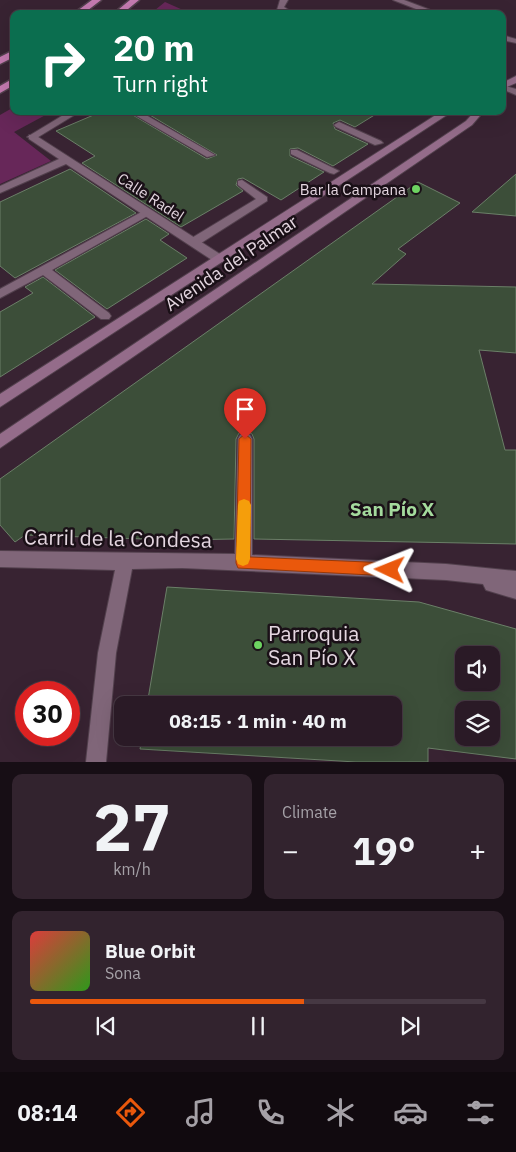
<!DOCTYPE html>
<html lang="en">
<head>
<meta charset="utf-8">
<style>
	:root { --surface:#2a1a26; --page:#32232e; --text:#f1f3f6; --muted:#a5a1a7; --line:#463843; --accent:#ea580c }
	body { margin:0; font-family:"IBM Plex Sans",sans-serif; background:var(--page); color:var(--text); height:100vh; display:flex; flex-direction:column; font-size:19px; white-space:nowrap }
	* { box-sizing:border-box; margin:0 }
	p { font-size:16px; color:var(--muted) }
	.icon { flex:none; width:28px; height:28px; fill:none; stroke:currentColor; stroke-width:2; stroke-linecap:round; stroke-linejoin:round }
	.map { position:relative; height:762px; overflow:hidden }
	.sheet { display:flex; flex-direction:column; gap:12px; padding:12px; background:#170e15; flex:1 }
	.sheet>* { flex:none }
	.top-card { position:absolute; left:10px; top:10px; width:496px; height:105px; border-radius:10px; box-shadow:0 5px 20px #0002,0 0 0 1px var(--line); background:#0b6e4f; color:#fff; overflow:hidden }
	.controls { position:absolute; left:455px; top:646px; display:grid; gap:10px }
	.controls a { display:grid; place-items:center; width:45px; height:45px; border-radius:10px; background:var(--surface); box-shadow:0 5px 20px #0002,0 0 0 1px var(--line); font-size:25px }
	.speed { position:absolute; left:15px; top:681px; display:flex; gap:10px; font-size:25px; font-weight:700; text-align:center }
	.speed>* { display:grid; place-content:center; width:65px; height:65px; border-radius:50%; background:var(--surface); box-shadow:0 5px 20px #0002,0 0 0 1px var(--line); line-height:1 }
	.speed .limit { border:8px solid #d22; background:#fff; color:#111 }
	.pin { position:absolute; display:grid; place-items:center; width:42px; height:42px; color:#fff; margin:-51px -21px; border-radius:50% 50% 50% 0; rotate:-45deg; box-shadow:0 0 5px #0007 }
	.pin .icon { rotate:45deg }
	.me { position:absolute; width:55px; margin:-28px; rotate:272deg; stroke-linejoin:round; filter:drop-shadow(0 0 4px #0008) }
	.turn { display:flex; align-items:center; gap:18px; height:105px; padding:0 20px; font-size:22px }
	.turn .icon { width:65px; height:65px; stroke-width:2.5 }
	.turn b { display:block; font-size:35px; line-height:42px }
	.big { font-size:38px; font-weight:700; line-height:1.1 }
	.sheet .card { flex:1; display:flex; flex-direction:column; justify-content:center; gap:8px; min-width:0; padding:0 18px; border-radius:10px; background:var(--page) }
	.sheet .dial { align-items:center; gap:0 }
	.dial b { font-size:65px; line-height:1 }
	.song { display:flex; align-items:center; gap:15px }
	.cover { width:60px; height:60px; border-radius:8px; background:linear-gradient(135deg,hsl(0 70% 55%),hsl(110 70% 35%)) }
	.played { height:5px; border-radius:2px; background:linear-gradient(90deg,var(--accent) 60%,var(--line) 60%) }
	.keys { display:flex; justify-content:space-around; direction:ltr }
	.heat { display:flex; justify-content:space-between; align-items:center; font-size:28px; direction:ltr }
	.sheet .tiles { flex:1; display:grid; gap:12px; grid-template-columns:1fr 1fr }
	.card:last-child { grid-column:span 2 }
	.trip { position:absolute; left:114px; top:696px; width:288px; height:50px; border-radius:10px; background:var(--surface); box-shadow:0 5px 20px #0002,0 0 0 1px var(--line); font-weight:700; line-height:50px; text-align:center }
	.dock { display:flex; height:80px; justify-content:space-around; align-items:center; background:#110a0f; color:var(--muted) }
	.dock .icon { width:35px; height:35px }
	.dock .current { color:var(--accent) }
	.dock b { font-size:22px; color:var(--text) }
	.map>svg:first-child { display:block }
</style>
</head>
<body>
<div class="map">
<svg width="516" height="762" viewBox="0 0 516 762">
	<rect width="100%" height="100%" fill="#382332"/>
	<path fill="#672759" d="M165,2L192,14H150Z
		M14,107V111H53L14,132L51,161L0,184V115Z"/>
	<path fill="#3c4e39" stroke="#6b7f68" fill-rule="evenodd" d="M103,111H126L207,159L217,155L143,111H381L355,127L340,120L333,123L335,129L368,144L333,166L298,148L290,149V156L324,172L281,200L243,178L238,179L236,185L243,191L181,227L82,163L95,156L56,131Z
		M70,169L136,213L15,278L0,266V202Z
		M516,174V216L472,212Z
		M418,182L460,203L398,249L406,254L372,284L516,287V353L479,350L505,450H516V544L254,539V439L252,434L246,431L239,433L236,439L234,539L175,540L25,535L15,542L0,525V479Z
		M146,219L169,234L160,240L187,258L107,309L55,270Z
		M43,277L95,317L0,377V312L33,293L25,287Z
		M167,587L419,602L516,629V759L428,748V762H356L140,749L142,738H392V705H147ZM464,655H491V682H464ZM464,710H491V738H464Z"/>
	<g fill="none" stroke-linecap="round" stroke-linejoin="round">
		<g stroke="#52404d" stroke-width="2">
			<path id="pedestrian" d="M70,111H81L35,139L27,137Z
				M128,111H139L215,155L207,157Z
				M339,122L381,141L383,143L375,145L336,127L334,125Z
				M291,150H297L339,171L334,174L330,173L291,154Z
				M242,180L267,197V201L198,245H190V239L256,199L238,185V181Z
				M147,209L151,210V214L52,270L109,313L111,316L109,319H101L43,275L0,298V289Z"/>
		</g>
		<g stroke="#52404d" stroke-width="2">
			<path id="minor" d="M280,0H288L284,7L295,14H285L277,10Z
				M393,0H404L441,14H429Z
				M502,35L516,39V43L502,40Z
				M502,85L516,89V95L502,89Z
				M29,135H35L223,256V262H215L66,164L0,193V186L59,159L29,139Z
				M245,433L250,435L252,439V555L446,564L516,571V599L486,590L483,584L446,580L182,568L132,569L116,653L106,762H86L98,653L115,570L0,567V551L235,554L238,439L240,435Z"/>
		</g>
		<g stroke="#52404d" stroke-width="2">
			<path id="secondary" d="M516,76V83L502,89V83Z
				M442,111H453L0,407V394Z
				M475,111H484L472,125L0,448V434L466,121Z"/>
		</g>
		<g stroke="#52404d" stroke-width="3">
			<path id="motorway" d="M92,0H101L83,14H73Z
				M130,0H139L122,14H113Z
				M14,50V57L0,64V57Z
				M14,78V85L0,93V86Z"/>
		</g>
		<use href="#pedestrian" fill="#806679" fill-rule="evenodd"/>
		<use href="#minor" fill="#806679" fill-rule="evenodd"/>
		<use href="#secondary" fill="#946c8a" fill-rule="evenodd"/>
		<use href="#motorway" fill="#c47ab0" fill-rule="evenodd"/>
	</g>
	<path fill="#ea580c" stroke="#983908" d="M245,434L251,439L250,557L390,563L395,565L397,570L395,574L390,576L238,568L236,563L239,439Z"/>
	<path fill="#f59e0b" d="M244,499L249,501L251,505L250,559L248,564L243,566L238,564L236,559L238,505L239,501Z"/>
	<g fill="#6dd361" stroke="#1a1017" stroke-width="2">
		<circle cx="416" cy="189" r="5"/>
		<circle cx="258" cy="645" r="5"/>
	</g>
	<g text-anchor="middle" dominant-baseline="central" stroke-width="5" stroke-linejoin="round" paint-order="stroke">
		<g font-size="15" fill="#e4d6e0" stroke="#1a1017" text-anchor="end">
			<text x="406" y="189">Bar la Campana</text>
		</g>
		<g font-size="15" fill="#e4d6e0" stroke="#1a1017">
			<text transform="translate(151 197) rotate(33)">Calle Radel</text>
		</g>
		<g font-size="18" fill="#e4d6e0" stroke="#1a1017">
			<text transform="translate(231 263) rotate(-34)">Avenida del Palmar</text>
		</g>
		<g font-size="19" font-weight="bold" fill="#a4da9d" stroke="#1a1017">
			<text x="392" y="509">San Pío X</text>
		</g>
		<g font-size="21" fill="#e4d6e0" stroke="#1a1017">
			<text transform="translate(118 538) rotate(1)">Carril de la Condesa</text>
		</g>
		<g font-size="21" fill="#e4d6e0" stroke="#1a1017" text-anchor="start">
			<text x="268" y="633">Parroquia<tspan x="268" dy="24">San Pío X</tspan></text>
		</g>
	</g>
</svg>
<div class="controls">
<a><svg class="icon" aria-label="sound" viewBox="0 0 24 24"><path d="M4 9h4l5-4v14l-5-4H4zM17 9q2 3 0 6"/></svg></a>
<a><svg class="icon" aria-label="layers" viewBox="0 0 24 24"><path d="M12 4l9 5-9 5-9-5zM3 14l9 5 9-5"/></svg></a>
</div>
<div class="speed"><div class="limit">30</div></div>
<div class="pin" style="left:245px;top:439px;background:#d93025"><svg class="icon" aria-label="arrive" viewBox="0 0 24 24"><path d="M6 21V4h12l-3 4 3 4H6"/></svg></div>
<svg class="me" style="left:390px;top:570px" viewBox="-20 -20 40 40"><path d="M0-17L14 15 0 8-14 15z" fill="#ea580c" stroke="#fff" stroke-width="4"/></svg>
<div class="trip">08:15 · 1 min · 40 m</div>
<div class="top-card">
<div class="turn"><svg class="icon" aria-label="right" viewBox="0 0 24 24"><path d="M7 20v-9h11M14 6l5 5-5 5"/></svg><div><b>20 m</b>Turn right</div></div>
</div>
</div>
<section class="sheet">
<div class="tiles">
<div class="card dial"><b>27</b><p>km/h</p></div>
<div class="card"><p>Climate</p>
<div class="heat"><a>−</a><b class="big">19°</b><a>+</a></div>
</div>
<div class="card">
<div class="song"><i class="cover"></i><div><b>Blue Orbit</b><p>Sona</p></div></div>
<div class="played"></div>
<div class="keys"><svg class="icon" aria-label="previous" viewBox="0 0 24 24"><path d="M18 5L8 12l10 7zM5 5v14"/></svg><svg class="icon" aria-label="pause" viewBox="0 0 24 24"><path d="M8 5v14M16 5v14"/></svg><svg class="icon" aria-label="next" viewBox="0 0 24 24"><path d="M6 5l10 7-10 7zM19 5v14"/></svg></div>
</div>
</div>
</section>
<nav class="dock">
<b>08:14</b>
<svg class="icon current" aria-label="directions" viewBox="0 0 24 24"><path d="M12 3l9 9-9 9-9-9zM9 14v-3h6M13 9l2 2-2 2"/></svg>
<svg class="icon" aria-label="music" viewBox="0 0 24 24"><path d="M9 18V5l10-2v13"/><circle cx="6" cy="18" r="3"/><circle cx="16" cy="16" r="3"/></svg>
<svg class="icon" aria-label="phone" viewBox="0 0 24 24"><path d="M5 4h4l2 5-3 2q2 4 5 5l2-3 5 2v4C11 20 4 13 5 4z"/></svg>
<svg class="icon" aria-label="climate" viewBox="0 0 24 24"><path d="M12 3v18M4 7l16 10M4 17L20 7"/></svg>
<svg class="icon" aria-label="car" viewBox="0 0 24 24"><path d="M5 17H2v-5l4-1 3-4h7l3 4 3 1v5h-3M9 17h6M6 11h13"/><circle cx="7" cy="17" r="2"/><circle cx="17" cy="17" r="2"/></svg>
<svg class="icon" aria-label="filters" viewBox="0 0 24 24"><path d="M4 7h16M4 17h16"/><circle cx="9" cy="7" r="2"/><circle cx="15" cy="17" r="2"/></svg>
</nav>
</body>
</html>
